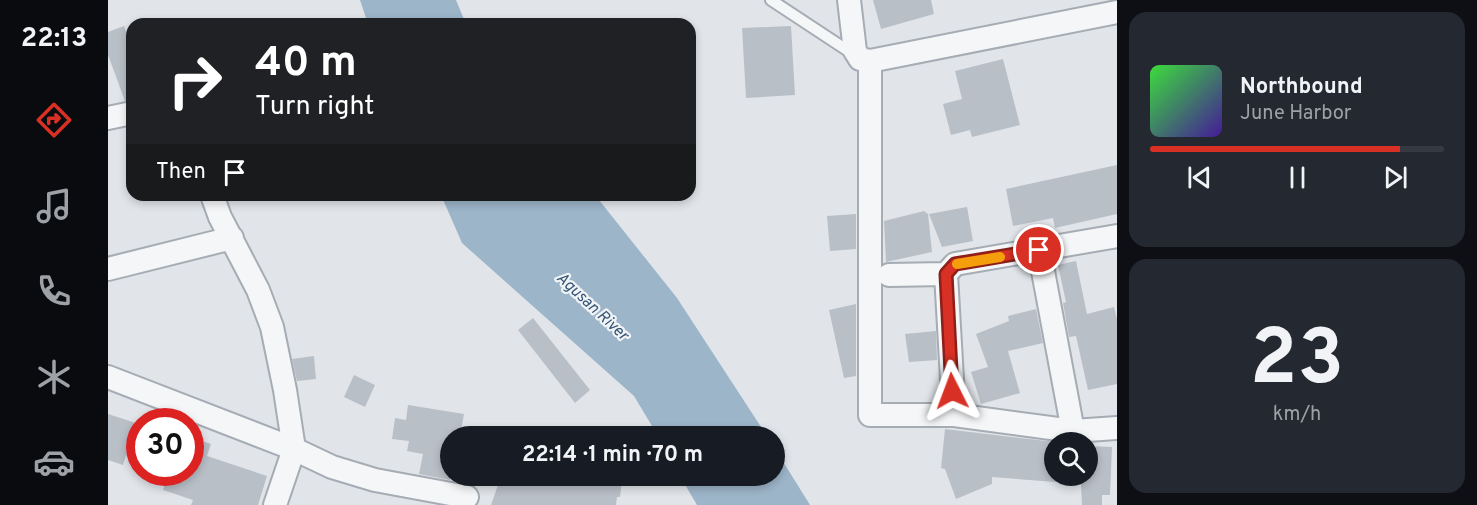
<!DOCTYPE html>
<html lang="en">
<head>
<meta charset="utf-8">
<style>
	:root { --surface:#171b24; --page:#242831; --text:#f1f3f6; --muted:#9ea1a6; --line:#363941; --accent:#d93025 }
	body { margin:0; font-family:Overpass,sans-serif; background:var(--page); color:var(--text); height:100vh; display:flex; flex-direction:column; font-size:22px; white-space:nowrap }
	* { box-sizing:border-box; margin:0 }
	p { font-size:20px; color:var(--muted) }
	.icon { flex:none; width:33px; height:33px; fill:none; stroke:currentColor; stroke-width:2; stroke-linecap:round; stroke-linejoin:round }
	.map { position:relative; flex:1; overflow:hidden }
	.side { display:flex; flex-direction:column; gap:12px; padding:12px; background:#0d0f14; width:360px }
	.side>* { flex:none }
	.guide { position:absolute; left:18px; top:18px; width:570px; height:183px; border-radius:18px; box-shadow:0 3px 9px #0003; background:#202124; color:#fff; overflow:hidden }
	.fabs { position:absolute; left:936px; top:432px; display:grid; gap:12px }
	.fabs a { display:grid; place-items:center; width:54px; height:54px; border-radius:50%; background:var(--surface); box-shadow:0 3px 9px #0003; font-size:30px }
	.speed { position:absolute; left:18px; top:408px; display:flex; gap:12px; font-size:30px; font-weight:700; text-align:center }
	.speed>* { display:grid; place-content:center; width:78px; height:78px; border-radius:50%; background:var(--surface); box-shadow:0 3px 9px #0003; line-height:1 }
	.speed .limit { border:9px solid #d22; background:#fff; color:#111 }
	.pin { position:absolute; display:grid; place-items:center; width:51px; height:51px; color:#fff; margin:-26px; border:3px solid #fff; border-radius:50%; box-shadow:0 2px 6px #0007 }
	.me { position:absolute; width:66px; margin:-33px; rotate:357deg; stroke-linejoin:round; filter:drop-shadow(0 0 4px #0008) }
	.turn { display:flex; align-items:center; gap:21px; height:126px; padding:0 30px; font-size:27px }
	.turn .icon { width:78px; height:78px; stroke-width:2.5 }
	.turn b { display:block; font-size:42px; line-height:51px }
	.then { display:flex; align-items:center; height:57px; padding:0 30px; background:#0003; gap:12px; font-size:22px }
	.side .tile { flex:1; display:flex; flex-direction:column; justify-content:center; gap:9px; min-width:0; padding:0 21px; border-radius:18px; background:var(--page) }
	.side .dial { align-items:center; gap:0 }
	.dial b { font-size:78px; line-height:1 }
	.song { display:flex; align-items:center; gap:18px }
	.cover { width:72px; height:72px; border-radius:9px; background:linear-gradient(135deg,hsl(120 70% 55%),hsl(260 70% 35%)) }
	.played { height:6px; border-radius:3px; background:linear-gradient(90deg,var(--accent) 85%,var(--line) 85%) }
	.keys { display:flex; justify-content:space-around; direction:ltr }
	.trip { position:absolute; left:332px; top:426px; width:345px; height:60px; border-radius:30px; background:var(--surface); box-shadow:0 3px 9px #0003; font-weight:700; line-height:60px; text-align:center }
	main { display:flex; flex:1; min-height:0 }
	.tab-bar { display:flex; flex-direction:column; width:108px; justify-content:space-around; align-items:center; background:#090b0e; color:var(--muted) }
	.tab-bar .icon { width:42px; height:42px }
	.tab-bar .current { color:var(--accent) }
	.tab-bar b { font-size:27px; color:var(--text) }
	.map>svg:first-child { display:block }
</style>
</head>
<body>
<main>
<nav class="tab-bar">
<b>22:13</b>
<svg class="icon current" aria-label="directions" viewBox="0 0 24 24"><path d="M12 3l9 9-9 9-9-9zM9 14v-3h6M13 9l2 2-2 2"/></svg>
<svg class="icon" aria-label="music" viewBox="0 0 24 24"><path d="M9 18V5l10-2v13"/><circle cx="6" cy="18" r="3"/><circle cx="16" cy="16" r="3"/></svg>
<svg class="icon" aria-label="phone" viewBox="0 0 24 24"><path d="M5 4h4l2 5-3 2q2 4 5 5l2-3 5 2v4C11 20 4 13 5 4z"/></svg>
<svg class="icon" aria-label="climate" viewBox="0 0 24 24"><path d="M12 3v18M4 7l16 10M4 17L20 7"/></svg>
<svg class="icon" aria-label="car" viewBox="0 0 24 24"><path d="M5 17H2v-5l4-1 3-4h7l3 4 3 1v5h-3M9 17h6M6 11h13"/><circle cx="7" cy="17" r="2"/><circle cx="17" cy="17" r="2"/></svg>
</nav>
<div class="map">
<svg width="1009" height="505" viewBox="0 0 1009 505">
	<rect width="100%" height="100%" fill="#e1e5ea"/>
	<path fill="#9db5c9" d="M252,0H348L358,24H260Z
		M333,195H487L569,298L659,436H550L526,396L354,243Z
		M666,447L702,505H589L572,476H666Z"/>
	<path fill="#b9bfc7" d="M765,0H823L826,14L773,29Z
		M16,26L24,47V100L17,101L0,55V32Z
		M683,26L687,95L638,98L634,28Z
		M895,59L912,125L864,137L862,130L843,135L835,104L854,99L847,71Z
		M1009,165V214L947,228L945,218L905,226L898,189Z
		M859,207L865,241L834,247L821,214Z
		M816,211L820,214L824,252L778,262L776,221Z
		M748,214V249L722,251L719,216Z
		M968,261L979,314L1006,307L1009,319V384L980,390L968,336L961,337L955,303L958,302L950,265Z
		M748,304V376L736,378L721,310Z
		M928,309L935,343L900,351L912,393L873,404L863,372L880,367L868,334L901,321L900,316Z
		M425,318L482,390L467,403L410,330Z
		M828,331L829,360L801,362L797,334Z
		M206,356L208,379L189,381L184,359Z
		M246,375L267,385L257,407L236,397Z
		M300,405L356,414L352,436H342V480L311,474L315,454L299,451L301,441L284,439L287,418L298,420Z
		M0,414L28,423L15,465L0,460Z
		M837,429L947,442L946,476H980V446L1004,447L1002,495H994V505H974L973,484L884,477V484L848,499L837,469L833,468Z
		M82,437L103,444L99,456L159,476L150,505H83L85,500L55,490L61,472H82Z
		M401,476H484L514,479L512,497H509L508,505H383L391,482L400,485Z"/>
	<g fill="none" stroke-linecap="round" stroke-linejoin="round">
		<g stroke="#a6acb4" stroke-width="14">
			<path id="service" d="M663,0L748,56"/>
		</g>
		<g stroke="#a6acb4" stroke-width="26">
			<path id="minor" d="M741,0L747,51L752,59L762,61L1009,12
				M762,61V415H846L965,431L1009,428
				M0,118L24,113
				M104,195L112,217L150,290L164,327L177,390L186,449L167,505
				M931,250L965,431
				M0,269L124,238
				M781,275L838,274
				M0,377L186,449L224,467L267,480L359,497
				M846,415L838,274L847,264L1009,236"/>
		</g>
		<use href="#service" stroke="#f4f6f8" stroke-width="10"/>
		<use href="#minor" stroke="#f4f6f8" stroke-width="22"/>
	</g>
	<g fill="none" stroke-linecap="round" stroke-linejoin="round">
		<g stroke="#8d1f18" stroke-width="15">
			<path id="route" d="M844,391L838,274L847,264L931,250"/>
		</g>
		<use href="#route" stroke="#d93025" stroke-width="10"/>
		<path stroke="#f59e0b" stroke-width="10" d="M849,264L892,257"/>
	</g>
	<g text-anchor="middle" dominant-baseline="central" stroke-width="4.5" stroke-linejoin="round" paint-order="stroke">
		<g font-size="16" font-style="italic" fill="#345475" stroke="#f1f4f7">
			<text transform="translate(484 307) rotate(43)">Agusan River</text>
		</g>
	</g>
</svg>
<div class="fabs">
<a><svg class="icon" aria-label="search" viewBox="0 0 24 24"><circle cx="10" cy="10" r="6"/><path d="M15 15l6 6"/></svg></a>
</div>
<div class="speed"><div class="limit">30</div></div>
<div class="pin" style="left:931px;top:250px;background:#d93025"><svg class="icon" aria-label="arrive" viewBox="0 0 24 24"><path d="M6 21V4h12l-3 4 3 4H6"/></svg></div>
<svg class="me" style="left:844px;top:391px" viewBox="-20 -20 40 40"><path d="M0-17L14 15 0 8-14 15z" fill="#d93025" stroke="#fff" stroke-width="4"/></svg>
<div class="trip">22:14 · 1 min · 70 m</div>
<div class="guide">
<div class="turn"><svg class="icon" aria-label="right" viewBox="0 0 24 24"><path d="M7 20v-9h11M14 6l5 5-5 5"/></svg><div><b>40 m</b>Turn right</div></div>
<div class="then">Then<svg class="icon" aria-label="arrive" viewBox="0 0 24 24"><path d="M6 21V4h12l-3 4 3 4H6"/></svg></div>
</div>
</div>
<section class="side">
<div class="tile">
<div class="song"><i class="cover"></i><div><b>Northbound</b><p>June Harbor</p></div></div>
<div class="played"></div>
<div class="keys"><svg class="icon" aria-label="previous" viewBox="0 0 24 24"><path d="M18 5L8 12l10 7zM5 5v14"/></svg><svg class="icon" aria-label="pause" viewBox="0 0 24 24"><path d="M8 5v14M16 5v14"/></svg><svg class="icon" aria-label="next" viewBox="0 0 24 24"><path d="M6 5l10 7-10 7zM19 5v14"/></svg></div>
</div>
<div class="tile dial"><b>23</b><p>km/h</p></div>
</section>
</main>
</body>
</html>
